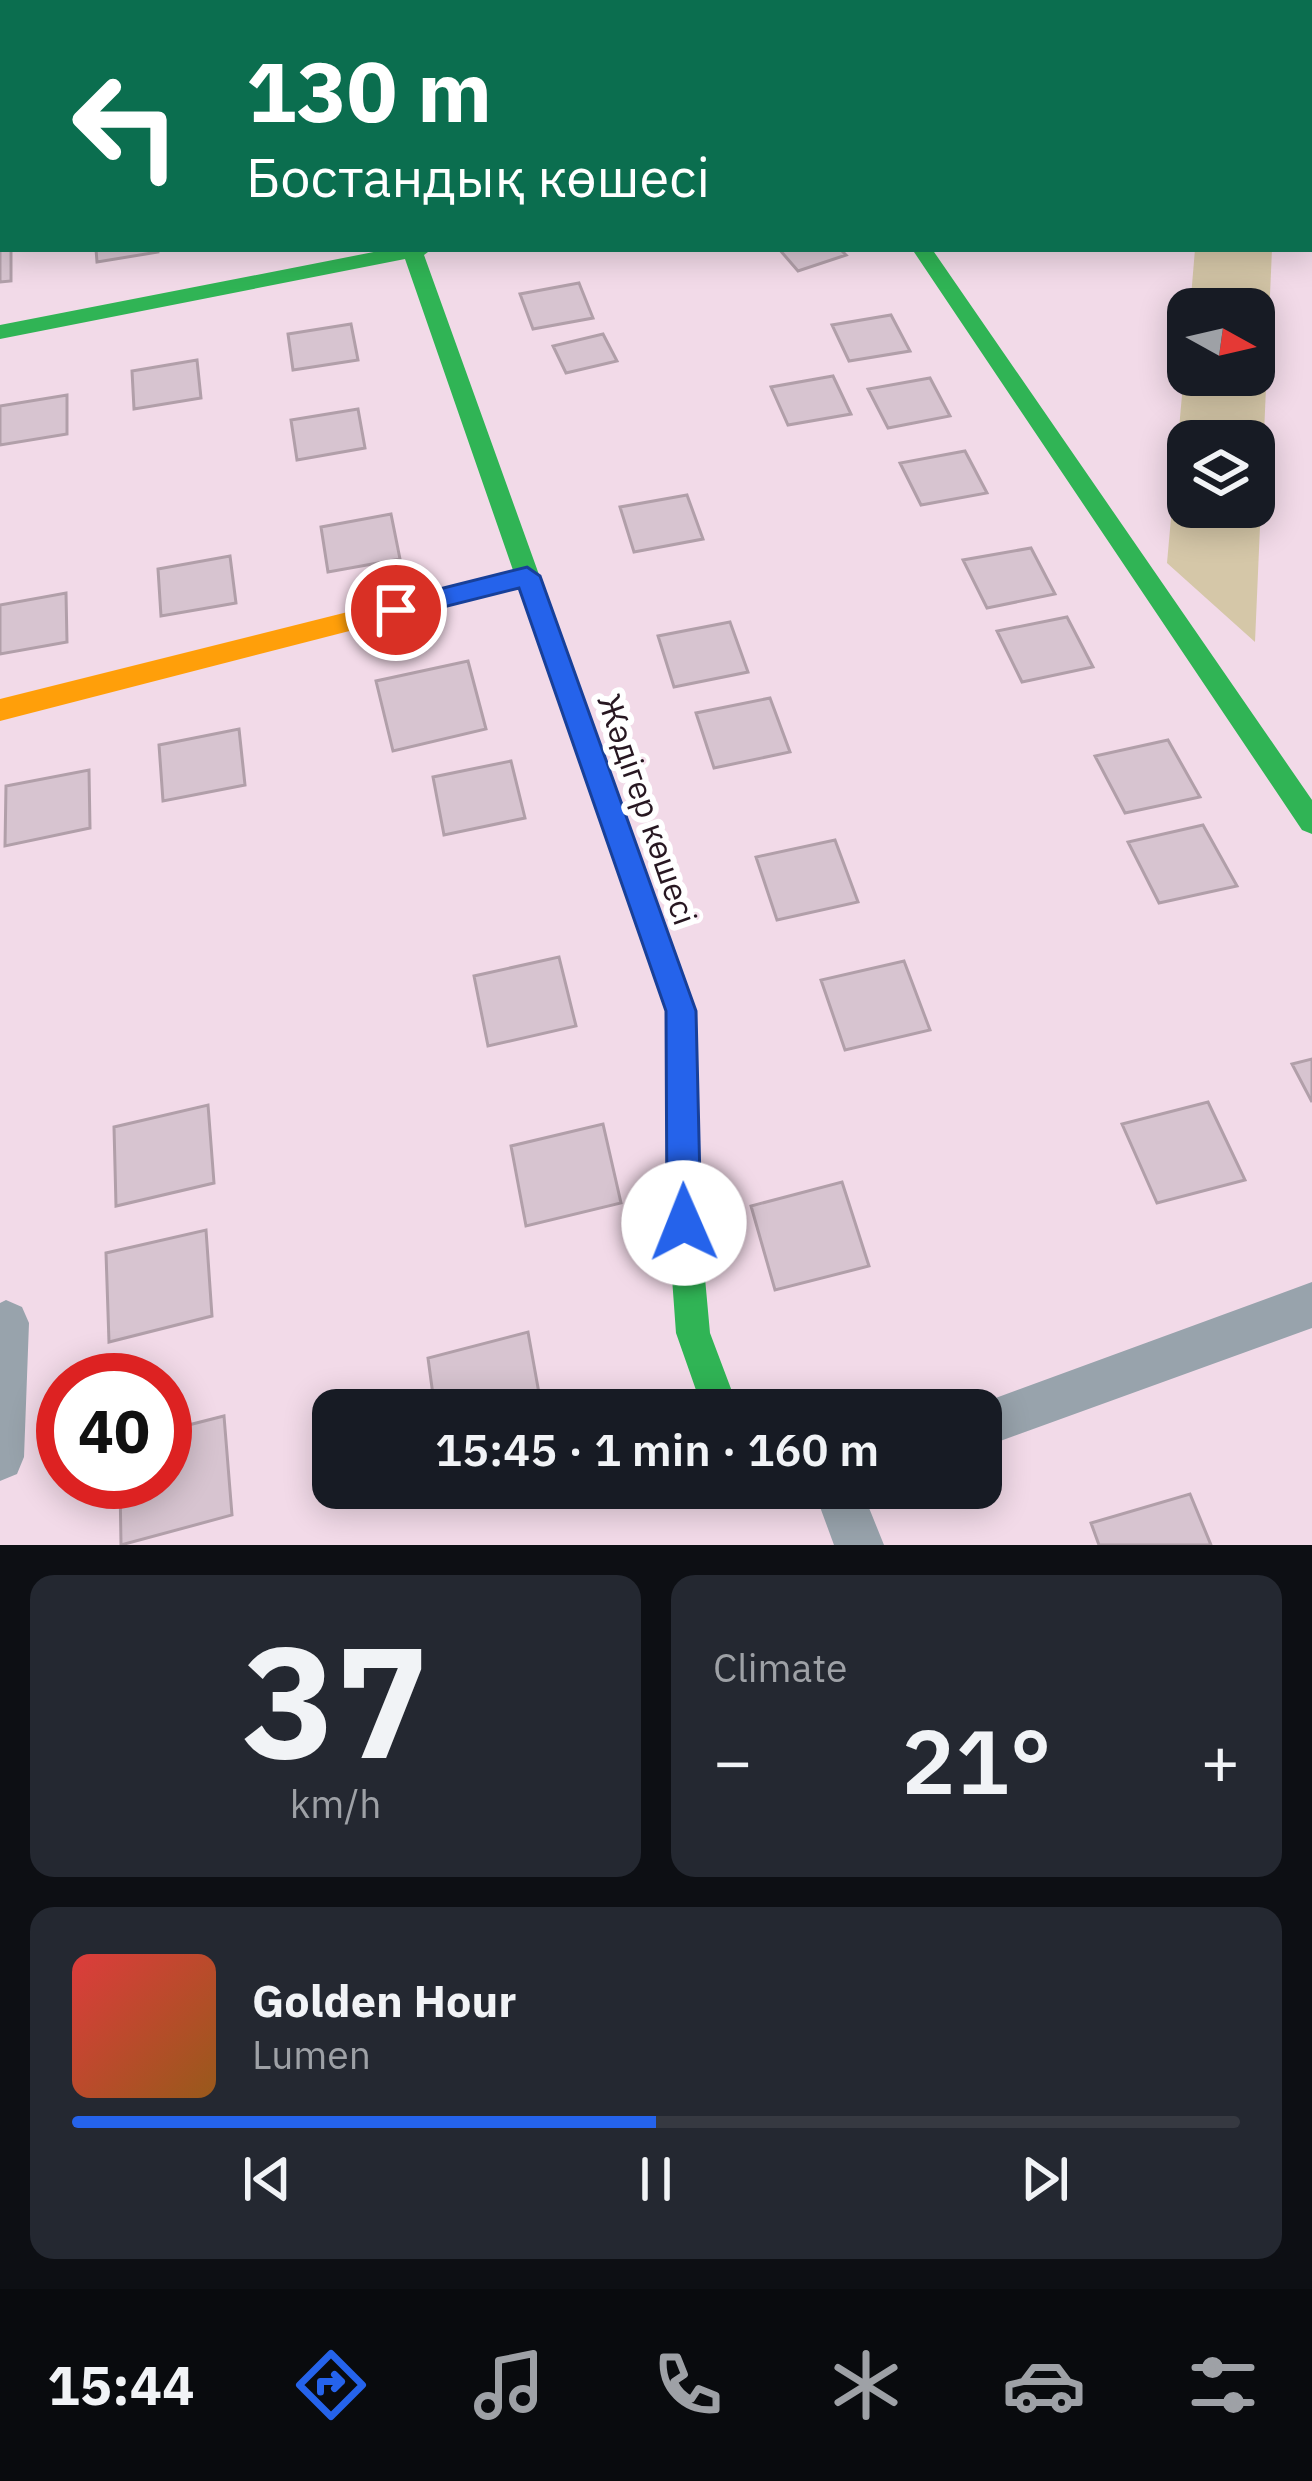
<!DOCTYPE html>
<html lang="en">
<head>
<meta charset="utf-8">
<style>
	:root { --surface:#171b24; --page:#242831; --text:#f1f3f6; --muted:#9ea1a6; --line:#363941; --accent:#2563eb }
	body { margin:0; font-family:"IBM Plex Sans",sans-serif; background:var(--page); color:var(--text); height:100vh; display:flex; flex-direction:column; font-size:45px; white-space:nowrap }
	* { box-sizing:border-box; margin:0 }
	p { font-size:39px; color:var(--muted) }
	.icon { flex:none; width:66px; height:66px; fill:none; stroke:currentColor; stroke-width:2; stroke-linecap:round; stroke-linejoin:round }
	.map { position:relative; height:1545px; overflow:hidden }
	.side { display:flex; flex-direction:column; gap:30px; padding:30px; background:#0d0f14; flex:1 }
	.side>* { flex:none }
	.banner { position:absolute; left:0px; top:0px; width:1314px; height:252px; box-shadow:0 6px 30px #0003; background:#0b6e4f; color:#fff; overflow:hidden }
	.needle { width:78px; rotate:98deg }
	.tools { position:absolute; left:1167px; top:288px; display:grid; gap:24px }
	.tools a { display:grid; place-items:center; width:108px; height:108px; border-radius:24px; background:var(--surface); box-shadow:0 6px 30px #0003; font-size:60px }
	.speed { position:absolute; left:36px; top:1353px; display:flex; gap:24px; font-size:60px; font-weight:700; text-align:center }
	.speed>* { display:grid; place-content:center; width:156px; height:156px; border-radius:50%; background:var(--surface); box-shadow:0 6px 30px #0003; line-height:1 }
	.speed .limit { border:18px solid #d22; background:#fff; color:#111 }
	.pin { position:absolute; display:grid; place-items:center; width:102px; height:102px; color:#fff; margin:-51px; border:6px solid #fff; border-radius:50%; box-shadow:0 3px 12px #0007 }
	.me { position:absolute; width:132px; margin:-66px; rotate:359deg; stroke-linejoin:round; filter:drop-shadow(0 0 9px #0008) }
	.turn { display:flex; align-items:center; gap:42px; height:252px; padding:0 48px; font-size:54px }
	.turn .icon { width:156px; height:156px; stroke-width:2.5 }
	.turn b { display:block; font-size:84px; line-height:102px }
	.big { font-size:90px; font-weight:600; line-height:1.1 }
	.side .tile { flex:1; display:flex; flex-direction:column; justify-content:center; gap:18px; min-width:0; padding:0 42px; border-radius:24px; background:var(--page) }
	.side .dial { align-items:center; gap:0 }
	.dial b { font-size:156px; line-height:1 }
	.song { display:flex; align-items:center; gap:36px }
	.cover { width:144px; height:144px; border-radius:18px; background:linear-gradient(135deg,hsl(0 70% 55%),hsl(30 70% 35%)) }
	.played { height:12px; border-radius:6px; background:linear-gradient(90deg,var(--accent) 50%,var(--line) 50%) }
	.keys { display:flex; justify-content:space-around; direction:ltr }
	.heat { display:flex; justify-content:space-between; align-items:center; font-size:66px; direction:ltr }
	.side .tiles { flex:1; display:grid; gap:30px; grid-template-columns:1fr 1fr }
	.tile:last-child { grid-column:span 2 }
	.trip { position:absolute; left:312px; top:1389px; width:690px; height:120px; border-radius:24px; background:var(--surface); box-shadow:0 6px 30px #0003; font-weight:600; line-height:120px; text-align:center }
	.tabs { display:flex; height:192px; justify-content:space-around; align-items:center; background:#090b0e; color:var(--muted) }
	.tabs .icon { width:84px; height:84px }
	.tabs .selected { color:var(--accent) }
	.tabs b { font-size:54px; color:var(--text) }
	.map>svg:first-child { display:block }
</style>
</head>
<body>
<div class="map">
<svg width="1312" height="1545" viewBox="0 0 1312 1545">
	<rect width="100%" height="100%" fill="#f2dae8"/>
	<path fill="#d5c7a8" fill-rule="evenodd" d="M1195,249H1272L1255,642L1167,563L1188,328V375H1254V309H1190ZM1188,441H1254V507H1188Z"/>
	<path fill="#d7c4d0" stroke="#b19fa9" stroke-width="3" d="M11,249V281L0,282V250Z
		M96,249H158V252L97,262Z
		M779,249H840L846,255L798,271Z
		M579,283L593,318L533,329L520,294Z
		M891,315L910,351L849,361L832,325Z
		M351,324L358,360L293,370L288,334Z
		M603,334L617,361L566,373L553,346Z
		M197,360L201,398L134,409L132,371Z
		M833,376L851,414L788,425L771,387Z
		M930,378L950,416L888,428L868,389Z
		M67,395V434L0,445V406Z
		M358,409L365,448L297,460L291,420Z
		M965,451L987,493L921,505L900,463Z
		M687,495L703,539L634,552L620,507Z
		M391,514L400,559L328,572L321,527Z
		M1031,548L1055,594L987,608L963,560Z
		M230,556L236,603L161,616L158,569Z
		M66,593L67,642L0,654V605Z
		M1067,617L1093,667L1022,682L997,631Z
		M730,622L748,672L674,687L658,636Z
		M468,661L486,729L393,751L376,681Z
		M770,698L790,752L714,768L696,713Z
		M239,729L245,785L163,801L159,745Z
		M1168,740L1200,797L1125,813L1095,756Z
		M511,761L525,818L444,835L433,777Z
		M89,770L90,828L5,846L6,786Z
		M1203,825L1237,886L1159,903L1128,842Z
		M835,840L858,902L777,920L756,857Z
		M559,957L576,1026L488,1046L474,976Z
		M904,961L930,1030L845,1050L821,980Z
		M1312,1059V1102L1292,1064Z
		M1208,1102L1245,1180L1157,1203L1122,1124Z
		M208,1105L214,1183L116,1206L114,1127Z
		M603,1124L621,1203L526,1226L511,1146Z
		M842,1182L869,1266L775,1290L751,1206Z
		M206,1230L212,1316L109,1342L106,1253Z
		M528,1332L542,1410H435L428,1358Z
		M224,1416L232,1515L121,1545L120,1482H165V1431Z
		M1190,1494L1211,1545H1099L1091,1523Z"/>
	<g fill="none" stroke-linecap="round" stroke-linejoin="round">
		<path fill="#98a3ac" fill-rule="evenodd" d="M314,0H336L337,3H315Z
			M0,66H3V80H0Z
			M1311,69H1312V83H1311Z
			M1312,1282V1328L981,1448V1410H963Z
			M6,1300L22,1307L29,1323L24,1457L17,1474L0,1481V1303Z
			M813,1488H861L884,1545H834Z"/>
		<path fill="#30b455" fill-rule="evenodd" d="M389,249H432L424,255L696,1011L700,1223L710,1333L739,1410H703L676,1333L668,1223L666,1011L405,259L0,339V325Z
			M912,249H932L1312,800V834L1302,830Z"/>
		<path fill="#ff9f0a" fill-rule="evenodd" d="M527,567L539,576L536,583L0,721V699Z"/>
	</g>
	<path fill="#2563eb" stroke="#184099" stroke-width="3" d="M527,567L540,576L696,1011L701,1223L696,1235L684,1239L672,1235L667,1223L666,1011L519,588L396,619L383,610L396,600Z"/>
	<g text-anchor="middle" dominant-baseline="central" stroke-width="12" stroke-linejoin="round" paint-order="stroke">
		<g font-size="33" fill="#271721" stroke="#fff">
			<text transform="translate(648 809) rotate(71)">Жәдігер көшесі</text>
		</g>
	</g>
</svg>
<div class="tools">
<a><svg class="needle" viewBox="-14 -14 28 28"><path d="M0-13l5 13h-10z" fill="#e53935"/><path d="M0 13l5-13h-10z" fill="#9ea1a6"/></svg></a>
<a><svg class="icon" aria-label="layers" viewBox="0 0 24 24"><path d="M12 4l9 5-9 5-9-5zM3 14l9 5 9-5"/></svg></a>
</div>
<div class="speed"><div class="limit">40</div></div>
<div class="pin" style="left:396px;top:610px;background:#d93025"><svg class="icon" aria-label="arrive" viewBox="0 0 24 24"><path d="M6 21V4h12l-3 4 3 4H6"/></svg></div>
<svg class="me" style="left:684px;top:1223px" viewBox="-20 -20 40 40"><circle r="19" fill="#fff"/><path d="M0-13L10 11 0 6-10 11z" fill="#2563eb"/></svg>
<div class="trip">15:45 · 1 min · 160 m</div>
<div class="banner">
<div class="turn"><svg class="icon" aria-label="left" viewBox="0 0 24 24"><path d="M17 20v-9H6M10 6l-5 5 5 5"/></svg><div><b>130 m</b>Бостандық көшесі</div></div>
</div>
</div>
<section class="side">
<div class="tiles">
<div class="tile dial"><b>37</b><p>km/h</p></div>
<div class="tile"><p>Climate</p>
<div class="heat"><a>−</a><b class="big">21°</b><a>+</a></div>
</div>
<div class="tile">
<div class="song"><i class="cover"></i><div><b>Golden Hour</b><p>Lumen</p></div></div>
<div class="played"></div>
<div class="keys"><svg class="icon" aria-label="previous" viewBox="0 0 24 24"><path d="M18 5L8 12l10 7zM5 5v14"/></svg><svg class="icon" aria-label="pause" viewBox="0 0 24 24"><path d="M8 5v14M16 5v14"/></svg><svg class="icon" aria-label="next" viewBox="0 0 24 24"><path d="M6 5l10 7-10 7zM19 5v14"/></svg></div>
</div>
</div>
</section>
<nav class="tabs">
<b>15:44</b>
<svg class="icon selected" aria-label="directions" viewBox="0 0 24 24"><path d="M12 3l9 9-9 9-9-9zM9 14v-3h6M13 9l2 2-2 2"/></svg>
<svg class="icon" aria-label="music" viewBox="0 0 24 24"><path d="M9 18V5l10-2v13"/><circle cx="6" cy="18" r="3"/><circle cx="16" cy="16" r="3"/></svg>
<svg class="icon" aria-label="phone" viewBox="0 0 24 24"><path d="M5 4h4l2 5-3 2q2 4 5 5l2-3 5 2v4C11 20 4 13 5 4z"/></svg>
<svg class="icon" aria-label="climate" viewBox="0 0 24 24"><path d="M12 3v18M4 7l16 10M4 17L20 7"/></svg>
<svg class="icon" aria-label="car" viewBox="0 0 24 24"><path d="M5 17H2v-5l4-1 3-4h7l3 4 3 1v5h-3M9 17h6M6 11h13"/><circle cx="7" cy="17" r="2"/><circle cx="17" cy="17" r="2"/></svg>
<svg class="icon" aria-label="filters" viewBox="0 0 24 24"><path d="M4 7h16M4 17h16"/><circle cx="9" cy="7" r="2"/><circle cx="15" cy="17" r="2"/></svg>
</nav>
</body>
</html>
